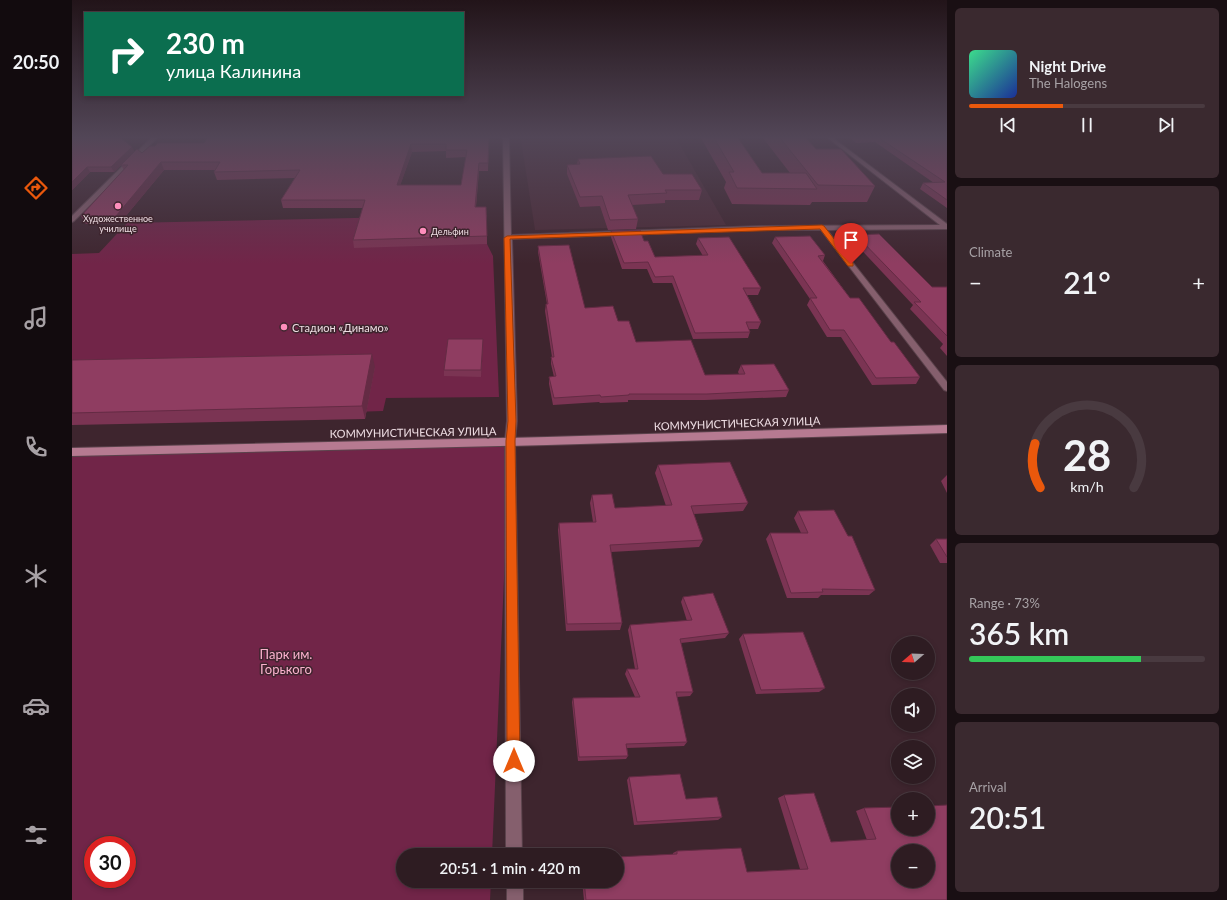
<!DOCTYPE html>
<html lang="en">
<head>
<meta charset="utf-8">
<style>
	:root { --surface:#2e1c22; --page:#3a292f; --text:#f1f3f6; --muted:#a7a1a5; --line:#493a40; --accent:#ea580c }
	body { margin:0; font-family:Lato,sans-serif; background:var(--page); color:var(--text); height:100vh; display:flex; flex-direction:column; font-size:15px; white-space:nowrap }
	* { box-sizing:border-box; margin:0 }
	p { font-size:13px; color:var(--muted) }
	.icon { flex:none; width:22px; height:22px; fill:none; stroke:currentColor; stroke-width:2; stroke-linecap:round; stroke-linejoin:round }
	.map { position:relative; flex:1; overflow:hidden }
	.panel { display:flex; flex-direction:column; gap:8px; padding:8px; background:#190f13; width:280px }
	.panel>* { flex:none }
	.top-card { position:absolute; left:12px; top:12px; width:380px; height:84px; border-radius:0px; box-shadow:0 2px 6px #0003,0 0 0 1px var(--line); background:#0b6e4f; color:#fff; overflow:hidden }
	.needle { width:26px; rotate:251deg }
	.buttons { position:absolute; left:819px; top:636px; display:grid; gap:8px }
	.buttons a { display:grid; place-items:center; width:44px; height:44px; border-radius:50%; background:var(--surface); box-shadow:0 2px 6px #0003,0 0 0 1px var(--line); font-size:20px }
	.speed { position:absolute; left:12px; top:836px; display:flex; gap:8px; font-size:20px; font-weight:700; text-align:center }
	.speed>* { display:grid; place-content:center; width:52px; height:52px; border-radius:50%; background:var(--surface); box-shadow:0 2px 6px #0003,0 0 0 1px var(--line); line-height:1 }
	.speed .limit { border:6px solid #d22; background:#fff; color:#111 }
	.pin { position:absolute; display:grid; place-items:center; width:34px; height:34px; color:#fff; margin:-41px -17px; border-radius:50% 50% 50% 0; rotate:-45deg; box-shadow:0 0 4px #0007 }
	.pin .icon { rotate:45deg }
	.me { position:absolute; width:44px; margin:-22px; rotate:0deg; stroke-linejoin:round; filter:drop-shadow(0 0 3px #0008) }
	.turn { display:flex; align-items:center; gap:14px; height:84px; padding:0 16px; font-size:18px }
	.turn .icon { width:52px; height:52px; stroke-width:2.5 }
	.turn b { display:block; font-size:28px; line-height:34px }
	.big { font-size:30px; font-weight:600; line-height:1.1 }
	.panel .widget { flex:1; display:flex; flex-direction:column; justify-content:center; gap:6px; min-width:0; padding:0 14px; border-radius:6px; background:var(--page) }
	.panel .dial { align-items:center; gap:0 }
	.dial svg { height:104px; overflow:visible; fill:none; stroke:var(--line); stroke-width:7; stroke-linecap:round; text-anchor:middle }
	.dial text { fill:var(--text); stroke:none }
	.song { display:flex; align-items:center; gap:12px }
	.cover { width:48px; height:48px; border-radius:6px; background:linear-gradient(135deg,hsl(150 70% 55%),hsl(230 70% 35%)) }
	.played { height:4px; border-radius:2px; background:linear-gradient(90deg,var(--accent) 40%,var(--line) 40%) }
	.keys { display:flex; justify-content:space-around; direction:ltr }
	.heat { display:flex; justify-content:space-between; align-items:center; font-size:22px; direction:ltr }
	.charge { height:6px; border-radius:3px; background:linear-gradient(90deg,#34c759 73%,var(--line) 0) }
	.trip { position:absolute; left:324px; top:848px; width:228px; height:40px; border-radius:20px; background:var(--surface); box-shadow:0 2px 6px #0003,0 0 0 1px var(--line); font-weight:600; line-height:40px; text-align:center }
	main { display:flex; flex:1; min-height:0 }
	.tabs { display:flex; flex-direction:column; width:72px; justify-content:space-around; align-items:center; background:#120b0e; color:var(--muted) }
	.tabs .icon { width:28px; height:28px }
	.tabs .on { color:var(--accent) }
	.tabs b { font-size:18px; color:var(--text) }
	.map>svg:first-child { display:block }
</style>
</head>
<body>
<main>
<nav class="tabs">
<b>20:50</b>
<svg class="icon on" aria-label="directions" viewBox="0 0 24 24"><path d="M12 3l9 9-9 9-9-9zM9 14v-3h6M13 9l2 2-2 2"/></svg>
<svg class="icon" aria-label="music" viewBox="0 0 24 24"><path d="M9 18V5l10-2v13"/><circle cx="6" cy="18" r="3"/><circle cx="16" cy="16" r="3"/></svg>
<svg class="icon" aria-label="phone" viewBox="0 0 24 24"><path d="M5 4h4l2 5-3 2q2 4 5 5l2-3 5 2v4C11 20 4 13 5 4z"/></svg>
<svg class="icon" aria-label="climate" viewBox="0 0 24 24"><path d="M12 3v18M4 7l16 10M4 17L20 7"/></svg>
<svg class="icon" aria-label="car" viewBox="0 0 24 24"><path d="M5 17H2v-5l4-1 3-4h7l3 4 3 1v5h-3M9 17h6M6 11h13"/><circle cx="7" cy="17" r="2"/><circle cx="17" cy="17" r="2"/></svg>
<svg class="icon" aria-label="filters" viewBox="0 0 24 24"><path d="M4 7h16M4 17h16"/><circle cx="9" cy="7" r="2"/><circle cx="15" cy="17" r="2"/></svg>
</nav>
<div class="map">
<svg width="875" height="900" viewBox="0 0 875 900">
	<rect width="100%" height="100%" fill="#3e252e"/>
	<path fill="#4b2b37" d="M552,138H604L654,225L463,230L449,140Z"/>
	<path fill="#712548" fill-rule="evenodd" d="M415,215V244L421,256L427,397L314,398L311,411L0,421V254L27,253L55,223Z
		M438,441L420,855H331V881H419L418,900H0V452ZM21,845H55V879H21Z"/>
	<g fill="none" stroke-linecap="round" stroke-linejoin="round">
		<g stroke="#5a424b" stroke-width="2">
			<path id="minor" d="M79,138H85L2,221L0,222V216Z
				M431,138H437L439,235L689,226L868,225L756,138H761L875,224V229L755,230L875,382V391L872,390L749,230H689L440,239L445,421L443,441L450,855H434L433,441L435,421Z
				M435,881H451V900H435Z"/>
		</g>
		<g stroke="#5a424b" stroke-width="2">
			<path id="secondary" d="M875,425V433L475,445L0,456V448L475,437Z"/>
		</g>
		<use href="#minor" fill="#855f6d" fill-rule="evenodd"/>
		<use href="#secondary" fill="#b67a91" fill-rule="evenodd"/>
	</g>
	<path fill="#7b3453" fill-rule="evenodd" d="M0,138L70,153L132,143L136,138H417L416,171H407L404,207H414L415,244L282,248L281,240L291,208H211L209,200L223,178L145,180L142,172L144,170H92L48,223L14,224L9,216L52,170L49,165L42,172H18L0,190ZM374,151V158L394,157L389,185H328L340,152Z
		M629,138H666L690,173H718L691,138H734L744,149L803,186L795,202H740L738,205L660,204L652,188L654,182Z
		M778,138H875V208L848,189L851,183H862L803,142L784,143Z
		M506,159L591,174L630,190L627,200H593V203L560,205L566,219L564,229L536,230L528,206L508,207L495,174V165L505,164Z
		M539,231L572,241L583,257L631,256L624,244L626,238L689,288L686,295H675L689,322L686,329H677L678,332L676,338L621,339L600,283H581L575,269H550L539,237Z
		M784,235L860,287H875V356L868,348L871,344L838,309L841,305L781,241Z
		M703,237L753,255L751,261L778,298L819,342L848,377L844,384L800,385L769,337H755L735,305L738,299L700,243Z
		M466,246L513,308L546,321L564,342L633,375L667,374L666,372L669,365L717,390L714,397L633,400H556V402L528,403L527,402L481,405L477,384V377H482L479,364V357H480L473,311L474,304H475L466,252Z
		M411,346L409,377L372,376V370Z
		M0,360L303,367L293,419L0,425Z
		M586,465L676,503L671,511L622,514L631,540L627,547L539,552L550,623L548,630L494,631L486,530L487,523L521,522L518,503L520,495L543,508L594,506L583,473Z
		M875,475V493L869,481Z
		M726,511L803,590L797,595H749L746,598H715L694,539L698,533H729L722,518Z
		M864,539H875V563H868L858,545Z
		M611,597L657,633L653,638L609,643L621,692L618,696L605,697L615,742L612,746L555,748L556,756L554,759L506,761L500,702L501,698L563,697L553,674L555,669H563L556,630L558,625L615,621L609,602Z
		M671,634L753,688L747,692L684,694L667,639Z
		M557,777L614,799L650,817L646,820L562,825L555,780Z
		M712,795L759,842L795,840L784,811L792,808L875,900H512L510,881H545L601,854V853L605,851L675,872L728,869L706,798Z"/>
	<path fill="#642b44" d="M339,144L340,152L326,192L325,185Z
		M60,147L63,152L42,172L39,167Z
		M89,162L92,170L48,223L44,216Z
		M407,163V171L403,215V207Z
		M15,167L18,172L0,190V182Z
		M411,339V346L409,377V370Z
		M300,354L303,367L293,419L290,406Z"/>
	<path fill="#8f3d61" stroke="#642b44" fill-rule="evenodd" d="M0,138H49L60,147L39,167H15L0,182Z
		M136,138H417L416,163H407L403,207H414L415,236L281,240L293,200H209L228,170L142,172L148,162H89L44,216H9L56,165H49L65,149L70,153L78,146H83L86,143H132ZM339,144H374V150H395L389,185H325Z
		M642,138H666L690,173H734L745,189L665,188L657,172H662Z
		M708,138H734L744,149H769L803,186L746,185Z
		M807,138H875V200L851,183L873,182Z
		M579,156L591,174H620L630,190H593L595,193L556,195L566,219L538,220L530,196L508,197L495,165L508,164L506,159Z
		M568,230L572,241H576L583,257L636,255L626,238L657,237L689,288H671L689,322H674L678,332L623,333L601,276L583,277L576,262L552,263L539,231Z
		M807,234L860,287H875V336L842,302H849L784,235Z
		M738,236L753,255L746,256L778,298H787L819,342H822L848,377L804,378L772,330H758L738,298H745L703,237Z
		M497,245L513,308L541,306L546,321H557L564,342L619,340L633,375L673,374L669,365L702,364L717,390L635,394H557V395L529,397L528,395L482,398L477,377L484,376L479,357H482L474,304H476L466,246Z
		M376,339H411L409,370H372Z
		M300,354L290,406L0,413V360Z
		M658,462L676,503L619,506L631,540L538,545L550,623L495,624L487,523L524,522L520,495L540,494L543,508L600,505L586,465Z
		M762,510L776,536H780L803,590L750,589L751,592L719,593L698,533H736L726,511Z
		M864,539H875V557Z
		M641,593L657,633L608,639L621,692H604L615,742L554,744L556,756L507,757L501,698L568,697L555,669H566L558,625L620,620L611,597Z
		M731,632L753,688L689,690L671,634Z
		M608,774L614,799L645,797L650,817L565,822L557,777Z
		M742,793L759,842L804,839L792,808L826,807V829H856V806L875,805V900H514L512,881H545V857L605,854V851L669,848L675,872L736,869L712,795ZM826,851H856V881H826Z"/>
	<linearGradient id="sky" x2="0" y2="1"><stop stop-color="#221419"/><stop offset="0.52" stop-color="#524657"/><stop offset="1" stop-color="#524657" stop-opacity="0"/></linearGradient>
	<rect width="875" height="264" fill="url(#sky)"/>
	<path fill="#ea580c" stroke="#983908" d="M750,225L752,226L781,263V266H776L748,229L438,239L444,421L443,441L448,761L446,766L442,768L437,766L435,761L434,441L436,421L432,238L435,236Z"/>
	<g fill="#fe8ebc" stroke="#3e252e" stroke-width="1.5">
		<circle cx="46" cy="206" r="4"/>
		<circle cx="351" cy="231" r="4"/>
		<circle cx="212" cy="327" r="4"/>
	</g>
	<g text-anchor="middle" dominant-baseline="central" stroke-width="3" stroke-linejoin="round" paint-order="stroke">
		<g font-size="9" fill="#eedde3" stroke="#3e252e">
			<text x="46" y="218">Художественное<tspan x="46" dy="10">училище</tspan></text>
			<text x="359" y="231" text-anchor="start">Дельфин</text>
		</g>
		<g font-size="11" fill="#eedde3" stroke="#3e252e" text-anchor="start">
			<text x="220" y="327">Стадион «Динамо»</text>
		</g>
		<g font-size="11" fill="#eedde3" stroke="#3e252e">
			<text transform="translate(665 423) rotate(-2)">КОММУНИСТИЧЕСКАЯ УЛИЦА</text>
			<text transform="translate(341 432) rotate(-1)">КОММУНИСТИЧЕСКАЯ УЛИЦА</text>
		</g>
		<g font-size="13" fill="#fab2cd" stroke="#3e252e">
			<text x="214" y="654">Парк им.<tspan x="214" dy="15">Горького</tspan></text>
		</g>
	</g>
</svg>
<div class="buttons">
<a><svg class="needle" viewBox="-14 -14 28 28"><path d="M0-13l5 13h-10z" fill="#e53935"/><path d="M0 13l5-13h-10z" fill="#a7a1a5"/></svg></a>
<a><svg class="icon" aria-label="sound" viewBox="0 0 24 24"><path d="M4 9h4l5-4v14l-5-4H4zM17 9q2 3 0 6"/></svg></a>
<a><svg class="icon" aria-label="layers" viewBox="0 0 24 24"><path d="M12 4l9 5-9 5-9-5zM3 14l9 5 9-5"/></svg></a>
<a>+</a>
<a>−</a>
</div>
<div class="speed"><div class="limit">30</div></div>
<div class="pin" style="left:779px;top:264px;background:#d93025"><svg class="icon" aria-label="arrive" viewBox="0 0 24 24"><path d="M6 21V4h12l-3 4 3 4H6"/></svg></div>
<svg class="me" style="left:442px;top:761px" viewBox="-20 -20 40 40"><circle r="19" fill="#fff"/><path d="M0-13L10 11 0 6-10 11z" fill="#ea580c"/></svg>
<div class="trip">20:51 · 1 min · 420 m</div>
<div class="top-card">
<div class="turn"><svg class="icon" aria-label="right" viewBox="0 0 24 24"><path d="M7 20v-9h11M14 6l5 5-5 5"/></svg><div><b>230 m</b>улица Калинина</div></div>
</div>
</div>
<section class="panel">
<div class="widget">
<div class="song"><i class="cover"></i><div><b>Night Drive</b><p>The Halogens</p></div></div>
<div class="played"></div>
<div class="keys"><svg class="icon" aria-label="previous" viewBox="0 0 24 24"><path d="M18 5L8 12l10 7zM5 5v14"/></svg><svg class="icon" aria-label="pause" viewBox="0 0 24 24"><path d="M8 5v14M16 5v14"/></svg><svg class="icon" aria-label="next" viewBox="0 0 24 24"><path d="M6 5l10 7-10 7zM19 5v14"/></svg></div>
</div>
<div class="widget"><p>Climate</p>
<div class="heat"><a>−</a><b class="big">21°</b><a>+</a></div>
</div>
<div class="widget dial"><svg viewBox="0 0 100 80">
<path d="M14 69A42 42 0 1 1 86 69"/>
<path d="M14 69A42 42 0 0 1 10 35" stroke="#ea580c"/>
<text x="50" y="56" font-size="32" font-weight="700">28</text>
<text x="50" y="72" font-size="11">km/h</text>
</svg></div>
<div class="widget"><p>Range · 73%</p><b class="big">365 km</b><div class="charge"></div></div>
<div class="widget"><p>Arrival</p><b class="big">20:51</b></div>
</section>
</main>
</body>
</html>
